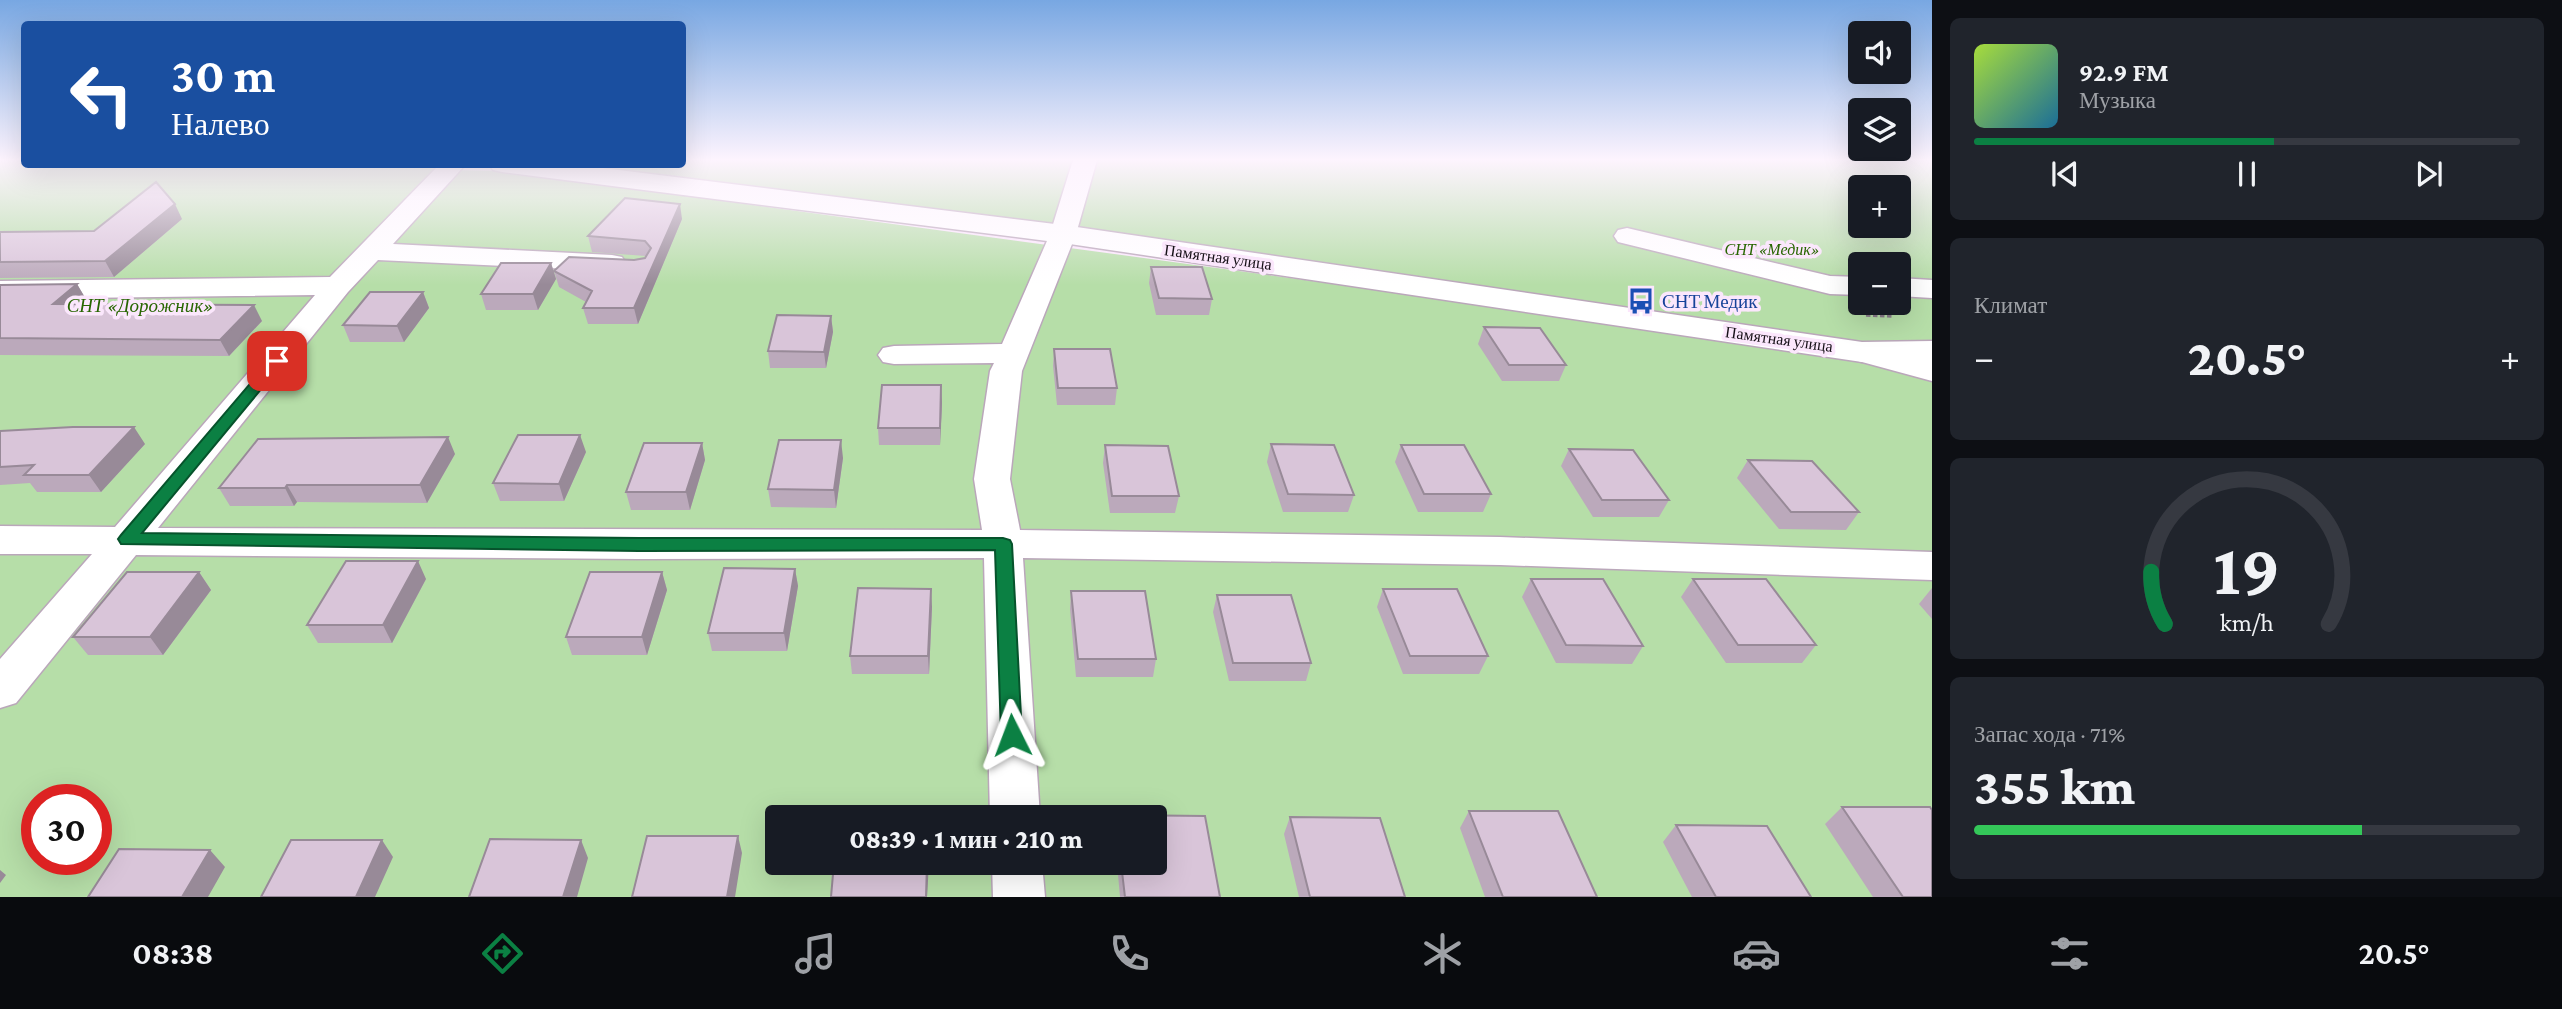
<!DOCTYPE html>
<html lang="ru">
<head>
<meta charset="utf-8">
<style>
	:root { --surface:#171b24; --page:#20242c; --text:#f1f3f6; --muted:#9ea1a6; --line:#363941; --accent:#0b8043 }
	body { margin:0; font-family:"Crimson Pro",serif; background:var(--page); color:var(--text); height:100vh; display:flex; flex-direction:column; font-size:26px; white-space:nowrap }
	* { box-sizing:border-box; margin:0 }
	p { font-size:23px; color:var(--muted) }
	.icon { flex:none; width:38px; height:38px; fill:none; stroke:currentColor; stroke-width:2; stroke-linecap:round; stroke-linejoin:round }
	.map { position:relative; flex:1; overflow:hidden }
	.side { display:flex; flex-direction:column; gap:18px; padding:18px; background:#0d0f14; width:630px }
	.side>* { flex:none }
	.banner { position:absolute; left:21px; top:21px; width:665px; height:147px; border-radius:7px; box-shadow:0 7px 28px #0002; background:#1a4fa0; color:#fff; overflow:hidden }
	.controls { position:absolute; left:1848px; top:21px; display:grid; gap:14px }
	.controls a { display:grid; place-items:center; width:63px; height:63px; border-radius:7px; background:var(--surface); box-shadow:0 7px 28px #0002; font-size:35px }
	.speed { position:absolute; left:21px; top:784px; display:flex; gap:14px; font-size:35px; font-weight:700; text-align:center }
	.speed>* { display:grid; place-content:center; width:91px; height:91px; border-radius:50%; background:var(--surface); box-shadow:0 7px 28px #0002; line-height:1 }
	.speed .limit { border:10px solid #d22; background:#fff; color:#111 }
	.pin { position:absolute; display:grid; place-items:center; width:60px; height:60px; color:#fff; margin:-30px; border-radius:14px; box-shadow:0 4px 10px #0006 }
	.me { position:absolute; width:77px; margin:-38px; rotate:357deg; stroke-linejoin:round; filter:drop-shadow(0 0 5px #0008) }
	.turn { display:flex; align-items:center; gap:24px; height:147px; padding:0 35px; font-size:32px }
	.turn .icon { width:91px; height:91px; stroke-width:2.5 }
	.turn b { display:block; font-size:49px; line-height:60px }
	.big { font-size:52px; font-weight:800; line-height:1.1 }
	.side .card { flex:1; display:flex; flex-direction:column; justify-content:center; gap:10px; min-width:0; padding:0 24px; border-radius:10px; background:var(--page) }
	.side .dial { align-items:center; gap:0 }
	.dial svg { height:182px; overflow:visible; fill:none; stroke:var(--line); stroke-width:7; stroke-linecap:round; text-anchor:middle }
	.dial text { fill:var(--text); stroke:none }
	.song { display:flex; align-items:center; gap:21px }
	.cover { width:84px; height:84px; border-radius:10px; background:linear-gradient(135deg,hsl(80 70% 55%),hsl(200 70% 35%)) }
	.played { height:7px; border-radius:4px; background:linear-gradient(90deg,var(--accent) 55%,var(--line) 55%) }
	.keys { display:flex; justify-content:space-around; direction:ltr }
	.heat { display:flex; justify-content:space-between; align-items:center; font-size:38px; direction:ltr }
	.charge { height:10px; border-radius:5px; background:linear-gradient(90deg,#34c759 71%,var(--line) 0) }
	.trip { position:absolute; left:765px; top:805px; width:402px; height:70px; border-radius:7px; background:var(--surface); box-shadow:0 7px 28px #0002; font-weight:800; line-height:70px; text-align:center }
	.tabs { display:flex; height:112px; justify-content:space-around; align-items:center; background:#090b0e; color:var(--muted) }
	.tabs .icon { width:49px; height:49px }
	.tabs .current { color:var(--accent) }
	.tabs b { font-size:32px; color:var(--text) }
	main { display:flex; flex:1; min-height:0 }
	.map>svg:first-child { display:block }
</style>
</head>
<body>
<main>
<div class="map">
<svg width="1932" height="897" viewBox="0 0 1932 897">
	<rect width="100%" height="100%" fill="#fbe7fc"/>
	<path fill="#b6dea8" fill-rule="evenodd" d="M0,160H24V164L454,165L449,170L503,171L1932,365V897H0ZM37,800H96V859H37ZM777,817H1155V863H777Z
		M683,160H1932V349L1862,352L530,165L682,164ZM1860,187H1899V226H1860ZM1860,264H1899V303H1860Z"/>
	<g fill="none" stroke-linecap="round" stroke-linejoin="round">
		<g stroke="#baa7ba" stroke-width="3">
			<path id="street" d="M1073,160H1097L1076,234L1022,371L1010,479L1020,530L1500,537L1932,552V580L1500,565L1023,558L1040,817H990L984,558L639,559L136,555L16,703L0,708V659L92,554H0V526L115,527L315,295L0,299V281L330,277L440,164H466L393,244L612,255L622,257L626,263L622,269L612,271L378,260L348,292L158,528L982,530L974,479L990,371L994,363L894,364L883,362L878,355L883,348L894,346L1002,344L1050,234Z
				M1627,228L1830,276L1860,277V295L1830,294L1618,242L1614,236L1618,230Z
				M1899,278L1932,280V298L1899,296Z
				M1862,343L1932,361V381L1851,359L1846,352L1851,345Z
				M992,863H1042L1045,897H993Z"/>
		</g>
		<g stroke="#baa7ba" stroke-width="3">
			<path id="secondary" d="M489,164H570L1063,225L1862,342L1932,341V361L1862,362L1063,243L502,172L493,170Z"/>
		</g>
		<path stroke="#887b89" stroke-width="3.5" stroke-dasharray="4.5 2.5" stroke-linecap="butt" d="M1866,315L1893,316"/>
		<use href="#street" fill="#fff" fill-rule="evenodd"/>
		<use href="#secondary" fill="#fff" fill-rule="evenodd"/>
	</g>
	<path fill="#bba9bb" d="M182,219L114,277L0,278V232L94,231Z
		M682,219L638,324H588L583,308L586,302L559,287L554,271L634,260L645,258L646,256L592,252L588,236Z
		M551,263L556,279L538,310H486L481,294Z
		M1151,267L1212,299L1209,315H1156L1149,283Z
		M77,284L87,301L83,304L262,321L229,356L0,355V285Z
		M423,292L429,308L404,342H350L343,325Z
		M831,316L833,332L826,368H770L768,351Z
		M1484,327L1566,365L1559,381H1502L1478,344Z
		M1054,349L1117,388L1115,405H1057L1053,366Z
		M942,402L940,445H879L878,428Z
		M0,431L145,444L101,492H37L30,483L0,485Z
		M702,443L705,460L690,510H631L626,492Z
		M1271,444L1354,495L1348,512H1283L1267,462Z
		M1105,445L1179,496L1175,513H1110L1103,463Z
		M1401,445L1491,494L1483,512H1418L1395,462Z
		M1569,449L1669,500L1659,517H1593L1561,466Z
		M586,452L564,501H500L493,483Z
		M455,454L427,503L297,502L294,506H230L219,488Z
		M843,458L836,508L771,507L768,489Z
		M1748,460L1859,512L1846,530L1779,529L1737,478Z
		M795,569L798,586L787,651H712L708,633Z
		M199,572L211,590L163,655H88L73,637Z
		M662,572L667,590L647,655H572L566,637Z
		M426,579L392,643H318L307,625Z
		M1531,579L1643,646L1632,664L1556,663L1522,597Z
		M1693,579L1816,645L1802,663H1726L1681,597Z
		M1932,588V619L1919,604Z
		M1383,589L1488,656L1479,674H1403L1377,607Z
		M1071,591L1156,659L1153,677H1076L1070,609Z
		M1217,595L1311,663L1306,681H1229L1213,612Z
		M932,607L929,674H852L850,656Z
		M1842,807L1932,897H1873L1825,824Z
		M1469,811L1597,897H1485L1460,828Z
		M1116,815L1205,816L1220,897H1120L1117,863H1155V817H1116Z
		M1290,817L1405,897H1299L1284,834Z
		M1676,825L1811,897H1692L1663,842Z"/>
	<path fill="#988a98" d="M175,204L182,219L114,277L105,261Z
		M680,204L682,219L638,324L634,308Z
		M551,263L556,279L538,310L533,294Z
		M77,284L87,301L64,320L53,304Z
		M423,292L429,308L404,342L397,326Z
		M254,305L262,321L229,356L220,340Z
		M831,316L833,332L826,368L824,352Z
		M941,385L942,402L940,445V428Z
		M134,427L145,444L101,492L89,475Z
		M580,435L586,452L564,501L559,484Z
		M448,437L455,454L427,503L420,485Z
		M841,440L843,458L836,508L834,490Z
		M702,443L705,460L690,510L686,492Z
		M287,485L297,502L294,506L285,488Z
		M418,561L426,579L392,643L383,625Z
		M795,569L798,586L787,651L784,633Z
		M199,572L211,590L163,655L150,637Z
		M662,572L667,590L647,655L642,637Z
		M931,589L932,607L929,674L928,656Z
		M738,836L742,853L735,897H727Z
		M382,840L393,857L375,897H356Z
		M581,840L588,858L577,897H563Z
		M210,850L225,867L208,897H182Z
		M927,863H929L927,897H926Z
		M0,870L6,875L0,883Z"/>
	<path fill="#d9c5d9" stroke="#988a98" stroke-width="2" d="M156,182L175,204L105,261L0,262V232L94,231Z
		M625,198L680,204L634,308H583L592,291L554,271L569,257L634,260L645,258L651,248L645,241L588,236Z
		M501,263H551L533,294H481Z
		M1151,267H1202L1212,299L1159,298Z
		M77,284L53,304L254,305L220,340L0,338V285Z
		M370,292H423L397,326L343,325Z
		M777,315L831,316L824,352L768,351Z
		M1484,327L1540,328L1566,365H1509Z
		M1054,349H1110L1117,388H1058Z
		M882,385H941L940,428H878Z
		M73,427H134L89,475H24L34,465L0,467V431Z
		M518,435H580L559,484L493,483Z
		M448,437L420,485H287L285,488H219L258,439Z
		M779,440H841L834,490L768,489Z
		M644,443H702L686,492H626Z
		M1271,444L1334,445L1354,495L1288,494Z
		M1105,445L1168,446L1179,496H1112Z
		M1401,445H1464L1491,494H1424Z
		M1569,449L1633,450L1669,500H1602Z
		M1748,460L1812,461L1859,512H1791Z
		M346,561H418L383,625H307Z
		M724,568L795,569L784,633H708Z
		M127,572H199L150,637H73Z
		M590,572H662L642,637H566Z
		M1531,579H1603L1643,646L1566,645Z
		M1693,579H1766L1816,645H1738Z
		M858,588L931,589L928,656H850Z
		M1383,589H1457L1488,656H1410Z
		M1071,591H1145L1156,659H1078Z
		M1217,595H1291L1311,663H1233Z
		M1842,807H1930L1932,810V897H1903Z
		M1469,811H1558L1597,897H1503Z
		M1116,815L1205,816L1220,897H1125L1121,863H1155V817H1116Z
		M1290,817L1380,818L1405,897H1310Z
		M1676,825L1767,826L1811,897H1716Z
		M647,836H738L727,897H632Z
		M490,839L581,840L563,897H469Z
		M291,840H382L356,897H261Z
		M119,849L210,850L182,897H88Z
		M834,863H927L926,897H831Z"/>
	<linearGradient id="sky" x2="0" y2="1"><stop stop-color="#78a7e2"/><stop offset="0.56" stop-color="#fdf4fe"/><stop offset="1" stop-color="#fdf4fe" stop-opacity="0"/></linearGradient>
	<rect width="1932" height="285" fill="url(#sky)"/>
	<path fill="#0b8043" stroke="#07532c" stroke-width="2" d="M277,357L282,358L284,361L282,364L142,533L639,538H1003L1010,540L1012,544L1022,735L1019,742L1012,744L1004,742L1001,735L995,550L639,551L121,544L118,539L121,535L272,358Z"/>
	<defs>
		<g id="bus-bare" transform="scale(2.1)"><path d="M-5-6H5V4H4V6H2V4H-2V6H-4V4H-5ZM-3.5-4V0h7V-4ZM-3.5 1.2v1.5H-2V1.2ZM2 1.2v1.5H3.5V1.2Z" fill="#1a4fb4" stroke="#fbe7fc" stroke-width="2.5" paint-order="stroke"/></g>
	</defs>
	<g fill-rule="evenodd">
		<use href="#bus-bare" x="1641" y="301"/>
	</g>
	<g text-anchor="middle" dominant-baseline="central" stroke-width="7" stroke-linejoin="round" paint-order="stroke">
		<g font-size="16" font-style="italic" fill="#276600" stroke="#fbe7fc">
			<text x="1772" y="249">СНТ «Медик»</text>
		</g>
		<g font-size="16" fill="#161017" stroke="#fbe7fc">
			<text transform="translate(1218 257) rotate(8)">Памятная улица</text>
			<text transform="translate(1779 339) rotate(8)">Памятная улица</text>
		</g>
		<g font-size="19" fill="#164399" stroke="#fbe7fc" text-anchor="start">
			<text x="1662" y="301">СНТ Медик</text>
		</g>
		<g font-size="19" font-style="italic" fill="#276600" stroke="#fbe7fc">
			<text x="140" y="305">СНТ «Дорожник»</text>
		</g>
	</g>
</svg>
<div class="controls">
<a><svg class="icon" aria-label="sound" viewBox="0 0 24 24"><path d="M4 9h4l5-4v14l-5-4H4zM17 9q2 3 0 6"/></svg></a>
<a><svg class="icon" aria-label="layers" viewBox="0 0 24 24"><path d="M12 4l9 5-9 5-9-5zM3 14l9 5 9-5"/></svg></a>
<a>+</a>
<a>−</a>
</div>
<div class="speed"><div class="limit">30</div></div>
<div class="pin" style="left:277px;top:361px;background:#d93025"><svg class="icon" aria-label="arrive" viewBox="0 0 24 24"><path d="M6 21V4h12l-3 4 3 4H6"/></svg></div>
<svg class="me" style="left:1012px;top:735px" viewBox="-20 -20 40 40"><path d="M0-17L14 15 0 8-14 15z" fill="#0b8043" stroke="#fff" stroke-width="4"/></svg>
<div class="trip">08:39 · 1 мин · 210 m</div>
<div class="banner">
<div class="turn"><svg class="icon" aria-label="left" viewBox="0 0 24 24"><path d="M17 20v-9H6M10 6l-5 5 5 5"/></svg><div><b>30 m</b>Налево</div></div>
</div>
</div>
<section class="side">
<div class="card">
<div class="song"><i class="cover"></i><div><b>92.9 FM</b><p>Музыка</p></div></div>
<div class="played"></div>
<div class="keys"><svg class="icon" aria-label="previous" viewBox="0 0 24 24"><path d="M18 5L8 12l10 7zM5 5v14"/></svg><svg class="icon" aria-label="pause" viewBox="0 0 24 24"><path d="M8 5v14M16 5v14"/></svg><svg class="icon" aria-label="next" viewBox="0 0 24 24"><path d="M6 5l10 7-10 7zM19 5v14"/></svg></div>
</div>
<div class="card"><p>Климат</p>
<div class="heat"><a>−</a><b class="big">20.5°</b><a>+</a></div>
</div>
<div class="card dial"><svg viewBox="0 0 100 80">
<path d="M14 69A42 42 0 1 1 86 69"/>
<path d="M14 69A42 42 0 0 1 8 46" stroke="#0b8043"/>
<text x="50" y="56" font-size="32" font-weight="700">19</text>
<text x="50" y="72" font-size="11">km/h</text>
</svg></div>
<div class="card"><p>Запас хода · 71%</p><b class="big">355 km</b><div class="charge"></div></div>
</section>
</main>
<nav class="tabs">
<b>08:38</b>
<svg class="icon current" aria-label="directions" viewBox="0 0 24 24"><path d="M12 3l9 9-9 9-9-9zM9 14v-3h6M13 9l2 2-2 2"/></svg>
<svg class="icon" aria-label="music" viewBox="0 0 24 24"><path d="M9 18V5l10-2v13"/><circle cx="6" cy="18" r="3"/><circle cx="16" cy="16" r="3"/></svg>
<svg class="icon" aria-label="phone" viewBox="0 0 24 24"><path d="M5 4h4l2 5-3 2q2 4 5 5l2-3 5 2v4C11 20 4 13 5 4z"/></svg>
<svg class="icon" aria-label="climate" viewBox="0 0 24 24"><path d="M12 3v18M4 7l16 10M4 17L20 7"/></svg>
<svg class="icon" aria-label="car" viewBox="0 0 24 24"><path d="M5 17H2v-5l4-1 3-4h7l3 4 3 1v5h-3M9 17h6M6 11h13"/><circle cx="7" cy="17" r="2"/><circle cx="17" cy="17" r="2"/></svg>
<svg class="icon" aria-label="filters" viewBox="0 0 24 24"><path d="M4 7h16M4 17h16"/><circle cx="9" cy="7" r="2"/><circle cx="15" cy="17" r="2"/></svg>
<b>20.5°</b>
</nav>
</body>
</html>
